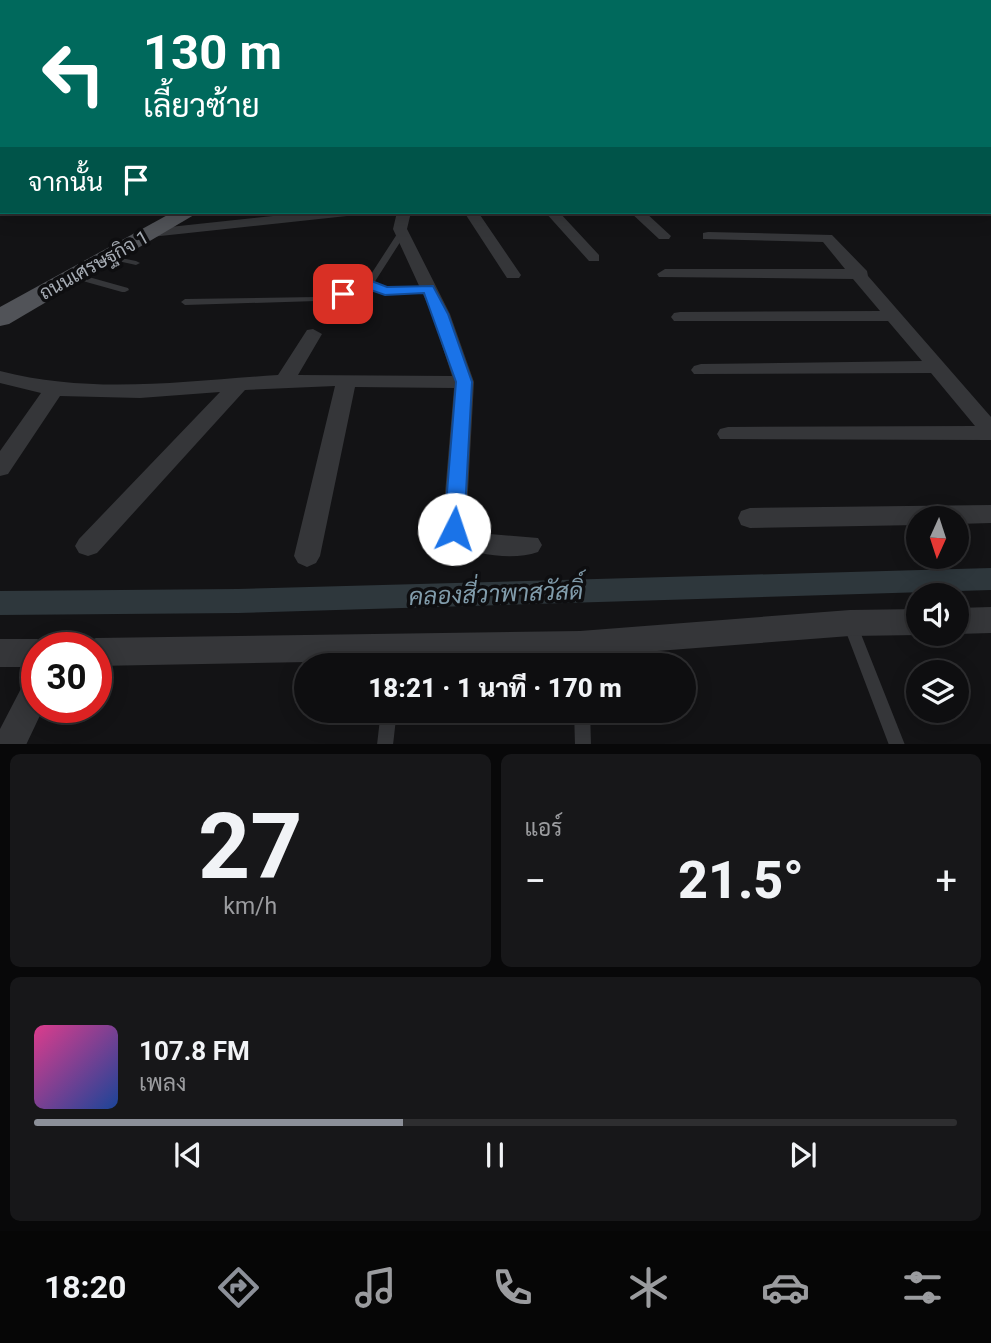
<!DOCTYPE html>
<html lang="th">
<head>
<meta charset="utf-8">
<style>
	:root { --surface:#0e0e10; --page:#171719; --text:#f1f3f6; --muted:#9b9c9f; --line:#2e2e30; --accent:#8c9099 }
	body { margin:0; font-family:Roboto,Sarabun,sans-serif; background:var(--page); color:var(--text); height:100vh; display:flex; flex-direction:column; font-size:26px; white-space:nowrap }
	* { box-sizing:border-box; margin:0 }
	p { font-size:23px; color:var(--muted) }
	.icon { flex:none; width:38px; height:38px; fill:none; stroke:currentColor; stroke-width:2; stroke-linecap:round; stroke-linejoin:round }
	.map { position:relative; height:744px; overflow:hidden }
	.details { display:flex; flex-direction:column; gap:10px; padding:10px; background:#080809; flex:1 }
	.details>* { flex:none }
	.hud { position:absolute; left:0px; top:0px; width:992px; height:214px; box-shadow:0 4px 18px #0003,0 0 0 2px var(--line); background:#00695c; color:#fff; overflow:hidden }
	.needle { width:46px; rotate:183deg }
	.fabs { position:absolute; left:906px; top:506px; display:grid; gap:14px }
	.fabs a { display:grid; place-items:center; width:63px; height:63px; border-radius:50%; background:var(--surface); box-shadow:0 4px 18px #0003,0 0 0 2px var(--line); font-size:35px }
	.speed { position:absolute; left:21px; top:632px; display:flex; gap:14px; font-size:35px; font-weight:700; text-align:center }
	.speed>* { display:grid; place-content:center; width:91px; height:91px; border-radius:50%; background:var(--surface); box-shadow:0 4px 18px #0003,0 0 0 2px var(--line); line-height:1 }
	.speed .limit { border:10px solid #d22; background:#fff; color:#111 }
	.pin { position:absolute; display:grid; place-items:center; width:60px; height:60px; color:#fff; margin:-30px; border-radius:14px; box-shadow:0 4px 10px #0006 }
	.me { position:absolute; width:77px; margin:-38px; rotate:4deg; stroke-linejoin:round; filter:drop-shadow(0 0 5px #0008) }
	.turn { display:flex; align-items:center; gap:24px; height:147px; padding:0 28px; font-size:32px }
	.turn .icon { width:91px; height:91px; stroke-width:2.5 }
	.turn b { display:block; font-size:49px; line-height:60px }
	.then { display:flex; align-items:center; height:66px; padding:0 28px; background:#0003; gap:14px; font-size:26px }
	.big { font-size:52px; font-weight:800; line-height:1.1 }
	.details .card { flex:1; display:flex; flex-direction:column; justify-content:center; gap:10px; min-width:0; padding:0 24px; border-radius:10px; background:var(--page) }
	.details .dial { align-items:center; gap:0 }
	.dial b { font-size:91px; line-height:1 }
	.song { display:flex; align-items:center; gap:21px }
	.cover { width:84px; height:84px; border-radius:10px; background:linear-gradient(135deg,hsl(330 70% 55%),hsl(220 70% 35%)) }
	.played { height:7px; border-radius:4px; background:linear-gradient(90deg,var(--accent) 40%,var(--line) 40%) }
	.keys { display:flex; justify-content:space-around; direction:ltr }
	.heat { display:flex; justify-content:space-between; align-items:center; font-size:38px; direction:ltr }
	.details .tiles { flex:1; display:grid; gap:10px; grid-template-columns:1fr 1fr }
	.card:last-child { grid-column:span 2 }
	.trip { position:absolute; left:294px; top:653px; width:402px; height:70px; border-radius:35px; background:var(--surface); box-shadow:0 4px 18px #0003,0 0 0 2px var(--line); font-weight:800; line-height:70px; text-align:center }
	.menu { display:flex; height:112px; justify-content:space-around; align-items:center; background:#060606; color:var(--muted) }
	.menu .icon { width:49px; height:49px }
	.menu .selected { color:var(--accent) }
	.menu b { font-size:32px; color:var(--text) }
	.map>svg:first-child { display:block }
</style>
</head>
<body>
<div class="map">
<svg width="991" height="745" viewBox="0 0 991 745">
	<rect width="100%" height="100%" fill="#131315"/>
	<g fill="none" stroke-linecap="round" stroke-linejoin="round">
		<path fill="#2e373c" fill-rule="evenodd" d="M991,568V590L238,613L0,615V591L238,589Z"/>
		<path fill="#353639" fill-rule="evenodd" d="M399,231H405L406,233L374,283L386,288L428,287H431V291L385,293L368,287L317,301L185,305L181,302L185,299L317,297L366,282Z
			M106,255L136,261L140,263L136,265L109,259H106Z
			M72,274H78L128,288L129,290L125,292H122L72,278Z
			M850,618L855,620L857,624L905,745H889L843,624L845,620Z
			M580,638L585,640L587,645V665H573V645L575,640Z
			M396,641L401,643L403,648L401,665H387L391,643Z
			M381,710H397L393,745H377Z
			M574,710H590L591,745H575Z"/>
		<path fill="#353639" fill-rule="evenodd" d="M0,191H2V199H0Z
			M145,212H160L153,216Z
			M311,212H354L347,216L151,237L144,233L151,229Z
			M397,212H411L407,229L450,314L474,382L466,527L478,533L538,538L542,545L538,552C512,561 476,554 451,545L442,529L454,388L355,387L320,556L316,563L307,567L298,563L294,556L335,386L245,390L97,553L88,556L79,553L75,546L79,539L220,392L140,398L60,396L8,474L0,476V451L41,393L0,383V371C93,395 184,381 278,375L307,330L313,329L322,334L298,375L452,376L432,314L393,229Z
			M464,212H478L521,275L519,278H507Z
			M545,212H559L599,255V261H589Z
			M630,212H645L671,236L669,239H659Z
			M708,232L832,235L867,271L868,276L991,417V440L720,439L717,434L720,429L728,427L975,426L931,373L694,374L691,370L694,366L701,364L922,361L888,321H674L671,317L674,313L680,312L880,311L853,279L659,277L657,274L665,269H845L823,242L703,239V233Z
			M991,505V523L957,524V518H919V525L750,528L741,525L738,518L741,511L750,508Z
			M991,607V633L957,634V608Z
			M919,609V634H922L919,635L850,636L580,657L96,666V648H83L86,642L96,638L580,631L850,610Z
			M0,639H37L47,643L49,648H37V667H0Z
			M37,674V707H44L26,745H0V729L26,679Z"/>
		<path fill="#515358" fill-rule="evenodd" d="M173,212H199L9,324L0,326V307Z"/>
	</g>
	<linearGradient id="sky" x2="0" y2="1"><stop stop-color="#0a0a0c"/><stop offset="0.52" stop-color="#333946"/><stop offset="1" stop-color="#333946" stop-opacity="0"/></linearGradient>
	<rect width="991" height="215" fill="url(#sky)"/>
	<path fill="#1a73e8" stroke="#114b97" stroke-width="2" d="M369,280L387,287L433,286L448,314L472,382L464,529L461,535H447L444,529L456,382L424,293L385,295L368,289L343,298L336,294Z"/>
	<g text-anchor="middle" dominant-baseline="central" stroke-width="7" stroke-linejoin="round" paint-order="stroke">
		<g font-size="19" fill="#a6acb4" stroke="#0e0e10">
			<text transform="translate(94 265) rotate(-29)">ถนนเศรษฐกิจ 1</text>
		</g>
		<g font-size="24" font-style="italic" fill="#819cab" stroke="#0e0e10">
			<text transform="translate(496 594) rotate(-2)">คลองสี่วาพาสวัสดิ์</text>
		</g>
	</g>
</svg>
<div class="fabs">
<a><svg class="needle" viewBox="-14 -14 28 28"><path d="M0-13l5 13h-10z" fill="#e53935"/><path d="M0 13l5-13h-10z" fill="#9b9c9f"/></svg></a>
<a><svg class="icon" aria-label="sound" viewBox="0 0 24 24"><path d="M4 9h4l5-4v14l-5-4H4zM17 9q2 3 0 6"/></svg></a>
<a><svg class="icon" aria-label="layers" viewBox="0 0 24 24"><path d="M12 4l9 5-9 5-9-5zM3 14l9 5 9-5"/></svg></a>
</div>
<div class="speed"><div class="limit">30</div></div>
<div class="pin" style="left:343px;top:294px;background:#d93025"><svg class="icon" aria-label="arrive" viewBox="0 0 24 24"><path d="M6 21V4h12l-3 4 3 4H6"/></svg></div>
<svg class="me" style="left:454px;top:529px" viewBox="-20 -20 40 40"><circle r="19" fill="#fff"/><path d="M0-13L10 11 0 6-10 11z" fill="#1a73e8"/></svg>
<div class="trip">18:21 · 1 นาที · 170 m</div>
<div class="hud">
<div class="turn"><svg class="icon" aria-label="left" viewBox="0 0 24 24"><path d="M17 20v-9H6M10 6l-5 5 5 5"/></svg><div><b>130 m</b>เลี้ยวซ้าย</div></div>
<div class="then">จากนั้น<svg class="icon" aria-label="arrive" viewBox="0 0 24 24"><path d="M6 21V4h12l-3 4 3 4H6"/></svg></div>
</div>
</div>
<section class="details">
<div class="tiles">
<div class="card dial"><b>27</b><p>km/h</p></div>
<div class="card"><p>แอร์</p>
<div class="heat"><a>−</a><b class="big">21.5°</b><a>+</a></div>
</div>
<div class="card">
<div class="song"><i class="cover"></i><div><b>107.8 FM</b><p>เพลง</p></div></div>
<div class="played"></div>
<div class="keys"><svg class="icon" aria-label="previous" viewBox="0 0 24 24"><path d="M18 5L8 12l10 7zM5 5v14"/></svg><svg class="icon" aria-label="pause" viewBox="0 0 24 24"><path d="M8 5v14M16 5v14"/></svg><svg class="icon" aria-label="next" viewBox="0 0 24 24"><path d="M6 5l10 7-10 7zM19 5v14"/></svg></div>
</div>
</div>
</section>
<nav class="menu">
<b>18:20</b>
<svg class="icon selected" aria-label="directions" viewBox="0 0 24 24"><path d="M12 3l9 9-9 9-9-9zM9 14v-3h6M13 9l2 2-2 2"/></svg>
<svg class="icon" aria-label="music" viewBox="0 0 24 24"><path d="M9 18V5l10-2v13"/><circle cx="6" cy="18" r="3"/><circle cx="16" cy="16" r="3"/></svg>
<svg class="icon" aria-label="phone" viewBox="0 0 24 24"><path d="M5 4h4l2 5-3 2q2 4 5 5l2-3 5 2v4C11 20 4 13 5 4z"/></svg>
<svg class="icon" aria-label="climate" viewBox="0 0 24 24"><path d="M12 3v18M4 7l16 10M4 17L20 7"/></svg>
<svg class="icon" aria-label="car" viewBox="0 0 24 24"><path d="M5 17H2v-5l4-1 3-4h7l3 4 3 1v5h-3M9 17h6M6 11h13"/><circle cx="7" cy="17" r="2"/><circle cx="17" cy="17" r="2"/></svg>
<svg class="icon" aria-label="filters" viewBox="0 0 24 24"><path d="M4 7h16M4 17h16"/><circle cx="9" cy="7" r="2"/><circle cx="15" cy="17" r="2"/></svg>
</nav>
</body>
</html>
